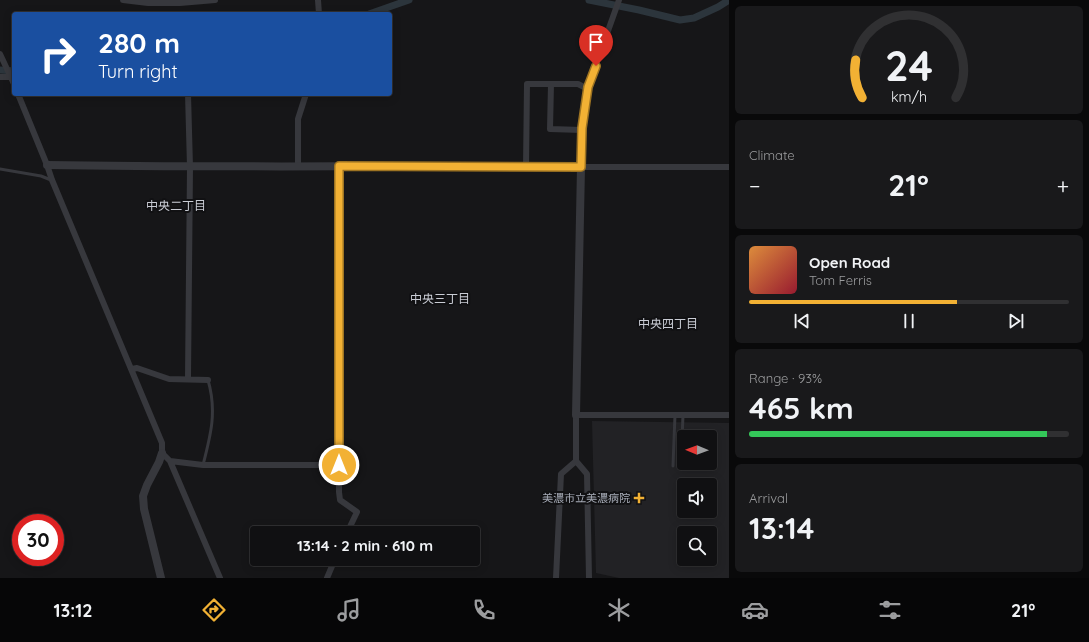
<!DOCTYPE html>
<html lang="en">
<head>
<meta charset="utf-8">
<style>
	:root { --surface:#101012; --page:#19191b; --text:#f1f3f6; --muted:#9c9d9f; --line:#303032; --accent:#f2b134 }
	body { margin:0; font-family:Quicksand,"Noto Sans JP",sans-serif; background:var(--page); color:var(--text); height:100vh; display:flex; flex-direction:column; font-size:15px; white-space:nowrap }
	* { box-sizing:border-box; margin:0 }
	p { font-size:13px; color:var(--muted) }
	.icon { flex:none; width:22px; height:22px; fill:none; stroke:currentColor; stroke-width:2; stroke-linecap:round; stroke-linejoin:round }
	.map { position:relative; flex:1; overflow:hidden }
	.panel { display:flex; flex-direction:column; gap:6px; padding:6px; background:#09090a; width:360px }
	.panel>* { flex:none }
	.hud { position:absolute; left:12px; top:12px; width:380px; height:84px; border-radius:4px; box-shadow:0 2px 10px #0003,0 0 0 1px var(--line); background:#1a4fa0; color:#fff; overflow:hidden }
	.needle { width:26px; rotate:271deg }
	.buttons { position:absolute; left:677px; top:430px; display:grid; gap:8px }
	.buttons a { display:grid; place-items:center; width:40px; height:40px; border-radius:4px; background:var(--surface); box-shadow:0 2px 10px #0003,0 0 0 1px var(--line); font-size:20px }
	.speed { position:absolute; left:12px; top:514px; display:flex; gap:8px; font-size:20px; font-weight:700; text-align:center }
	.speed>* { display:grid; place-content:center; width:52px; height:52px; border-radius:50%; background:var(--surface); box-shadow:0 2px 10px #0003,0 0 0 1px var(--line); line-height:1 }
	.speed .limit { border:6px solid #d22; background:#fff; color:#111 }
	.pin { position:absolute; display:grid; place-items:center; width:34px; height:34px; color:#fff; margin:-41px -17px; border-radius:50% 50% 50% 0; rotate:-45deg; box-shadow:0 0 4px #0007 }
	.pin .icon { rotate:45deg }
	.me { position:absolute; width:44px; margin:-22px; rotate:0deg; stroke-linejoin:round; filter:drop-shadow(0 0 3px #0008) }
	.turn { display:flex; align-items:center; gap:14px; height:84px; padding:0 20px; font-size:18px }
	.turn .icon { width:52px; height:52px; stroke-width:2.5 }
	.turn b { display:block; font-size:28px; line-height:34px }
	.big { font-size:30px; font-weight:700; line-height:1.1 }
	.panel .tile { flex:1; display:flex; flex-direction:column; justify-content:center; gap:6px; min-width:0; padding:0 14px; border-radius:6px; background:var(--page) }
	.panel .dial { align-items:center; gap:0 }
	.dial svg { height:104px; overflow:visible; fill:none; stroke:var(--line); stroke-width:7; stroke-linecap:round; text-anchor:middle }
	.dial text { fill:var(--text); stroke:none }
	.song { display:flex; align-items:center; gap:12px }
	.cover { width:48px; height:48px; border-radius:6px; background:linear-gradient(135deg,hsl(30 70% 55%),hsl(350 70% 35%)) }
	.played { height:4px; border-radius:2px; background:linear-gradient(90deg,var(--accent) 65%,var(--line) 65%) }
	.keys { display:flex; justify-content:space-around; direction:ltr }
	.heat { display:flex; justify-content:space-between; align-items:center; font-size:22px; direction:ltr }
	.charge { height:6px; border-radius:3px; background:linear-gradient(90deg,#34c759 93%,var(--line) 0) }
	.trip { position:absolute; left:250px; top:526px; width:230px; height:40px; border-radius:4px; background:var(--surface); box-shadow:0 2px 10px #0003,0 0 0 1px var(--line); font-weight:700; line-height:40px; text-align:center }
	.tabs { display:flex; height:64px; justify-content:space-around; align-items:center; background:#060607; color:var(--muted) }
	.tabs .icon { width:28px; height:28px }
	.tabs .current { color:var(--accent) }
	.tabs b { font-size:18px; color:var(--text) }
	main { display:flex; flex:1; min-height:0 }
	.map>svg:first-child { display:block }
</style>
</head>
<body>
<main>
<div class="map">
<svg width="729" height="578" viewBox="0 0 729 578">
	<rect width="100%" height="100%" fill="#161618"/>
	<path fill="#222225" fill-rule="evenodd" d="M592,421L729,423V578H619L596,573ZM684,437H710V463H684ZM684,485H710V511H684ZM684,533H710V559H684Z"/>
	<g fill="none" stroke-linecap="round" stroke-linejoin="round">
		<path stroke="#2c353c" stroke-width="7" d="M589,0L639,10L680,20L694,18L718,7L729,0
			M369,14L409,0
			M0,70L14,71"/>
		<path stroke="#37383d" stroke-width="3" d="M0,169L41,176L51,180
			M203,465C211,434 217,411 208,380
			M673,466L675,415
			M681,466L683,415"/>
		<path stroke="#37383d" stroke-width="6" d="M123,0L148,3H180L215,0
			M318,0L319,14
			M619,0L588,87L582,128L581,167H729
			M0,54L14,84
			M0,77H14
			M551,84L550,129L582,130
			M18,94L47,165L52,180L162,443V453L170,461L220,578
			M135,94H151
			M339,166V492L340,500L357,512L347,533
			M298,167V119L306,94
			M526,167L527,84H578L588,89
			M132,369L137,368L169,379L208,380
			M188,378L190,167L188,94
			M170,461L203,465H339
			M576,461V415H729
			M327,578L335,559
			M556,578L561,474L576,461L587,474L589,578"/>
		<path stroke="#37383d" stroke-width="8" d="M47,165C225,168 403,165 581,167L576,415
			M161,578L144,509L143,496L147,485L159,462L162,453"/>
	</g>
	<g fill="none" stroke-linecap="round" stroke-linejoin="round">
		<g stroke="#9d7322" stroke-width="10">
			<path id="route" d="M339,465V166L581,167L582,128L588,87L596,66"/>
		</g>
		<use href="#route" stroke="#f2b134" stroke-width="7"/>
	</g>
	<path fill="#f2b134" stroke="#111113" stroke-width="1.5" d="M637 492h4v4h4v4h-4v4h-4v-4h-4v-4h4z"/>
	<g text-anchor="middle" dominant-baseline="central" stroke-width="4" stroke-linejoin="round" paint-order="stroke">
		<g font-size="11" fill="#a8adb8" stroke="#111113" text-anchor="end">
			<text x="630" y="498">美濃市立美濃病院</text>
		</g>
		<g font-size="12" fill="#c9ccd4" stroke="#111113">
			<text x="176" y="205">中央二丁目</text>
			<text x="440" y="298">中央三丁目</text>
			<text x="668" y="323">中央四丁目</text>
		</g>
	</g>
</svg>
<div class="buttons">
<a><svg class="needle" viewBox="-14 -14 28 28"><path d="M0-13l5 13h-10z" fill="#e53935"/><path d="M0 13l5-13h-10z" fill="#9c9d9f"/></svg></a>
<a><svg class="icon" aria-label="sound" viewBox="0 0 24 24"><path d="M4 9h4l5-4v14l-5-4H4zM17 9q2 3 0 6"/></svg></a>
<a><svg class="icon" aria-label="search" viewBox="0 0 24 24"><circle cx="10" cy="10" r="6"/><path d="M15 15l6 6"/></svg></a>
</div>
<div class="speed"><div class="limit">30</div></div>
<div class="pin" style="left:596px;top:66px;background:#d93025"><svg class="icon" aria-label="arrive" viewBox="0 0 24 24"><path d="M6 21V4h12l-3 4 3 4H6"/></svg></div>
<svg class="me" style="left:339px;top:465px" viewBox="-20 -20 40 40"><circle r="17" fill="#f2b134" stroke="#fff" stroke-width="3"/><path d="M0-11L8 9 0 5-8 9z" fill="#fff"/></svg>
<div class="trip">13:14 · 2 min · 610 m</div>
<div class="hud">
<div class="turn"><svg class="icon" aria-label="right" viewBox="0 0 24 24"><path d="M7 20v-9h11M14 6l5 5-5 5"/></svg><div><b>280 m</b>Turn right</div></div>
</div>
</div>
<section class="panel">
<div class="tile dial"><svg viewBox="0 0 100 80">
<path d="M14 69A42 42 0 1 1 86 69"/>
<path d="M14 69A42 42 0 0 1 9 40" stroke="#f2b134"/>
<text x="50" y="56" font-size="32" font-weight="700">24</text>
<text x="50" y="72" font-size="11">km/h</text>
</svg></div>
<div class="tile"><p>Climate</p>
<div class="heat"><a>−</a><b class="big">21°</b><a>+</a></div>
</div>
<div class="tile">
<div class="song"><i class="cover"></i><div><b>Open Road</b><p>Tom Ferris</p></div></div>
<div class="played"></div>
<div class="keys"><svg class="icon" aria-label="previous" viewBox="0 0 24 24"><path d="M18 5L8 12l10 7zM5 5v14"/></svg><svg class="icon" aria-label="pause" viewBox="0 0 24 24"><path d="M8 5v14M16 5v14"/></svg><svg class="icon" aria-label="next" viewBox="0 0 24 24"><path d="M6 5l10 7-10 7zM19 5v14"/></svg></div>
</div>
<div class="tile"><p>Range · 93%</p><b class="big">465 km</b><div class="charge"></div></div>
<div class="tile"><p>Arrival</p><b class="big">13:14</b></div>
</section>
</main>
<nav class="tabs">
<b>13:12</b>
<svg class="icon current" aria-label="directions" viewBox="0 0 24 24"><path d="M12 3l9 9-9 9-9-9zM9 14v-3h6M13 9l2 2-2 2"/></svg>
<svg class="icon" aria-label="music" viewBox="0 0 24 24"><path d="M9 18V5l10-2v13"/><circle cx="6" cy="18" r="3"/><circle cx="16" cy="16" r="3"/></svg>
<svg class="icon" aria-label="phone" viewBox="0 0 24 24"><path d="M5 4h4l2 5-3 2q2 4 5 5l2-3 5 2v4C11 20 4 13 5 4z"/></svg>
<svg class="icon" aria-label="climate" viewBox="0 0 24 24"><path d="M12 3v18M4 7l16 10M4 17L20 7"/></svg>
<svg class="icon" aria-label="car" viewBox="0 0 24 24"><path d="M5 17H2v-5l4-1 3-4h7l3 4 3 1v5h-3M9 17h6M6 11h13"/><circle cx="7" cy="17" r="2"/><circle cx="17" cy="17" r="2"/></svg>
<svg class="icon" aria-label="filters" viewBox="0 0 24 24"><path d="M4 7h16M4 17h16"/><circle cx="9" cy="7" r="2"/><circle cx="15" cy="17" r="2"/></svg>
<b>21°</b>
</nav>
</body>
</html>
